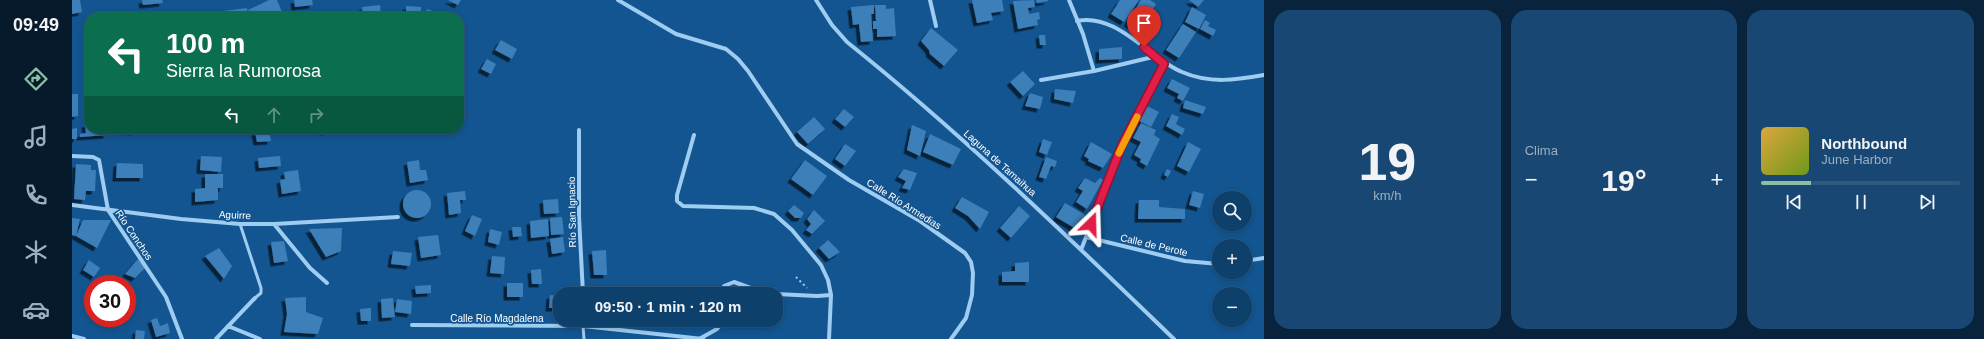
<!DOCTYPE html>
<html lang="es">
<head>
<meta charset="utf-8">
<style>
	:root { --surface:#0e406c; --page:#174772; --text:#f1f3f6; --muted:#9bafc2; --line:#2e597f; --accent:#8abfa5 }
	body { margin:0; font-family:Helvetica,sans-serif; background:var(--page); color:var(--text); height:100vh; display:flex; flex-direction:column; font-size:15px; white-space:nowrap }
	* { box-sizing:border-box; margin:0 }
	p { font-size:13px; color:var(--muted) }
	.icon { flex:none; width:22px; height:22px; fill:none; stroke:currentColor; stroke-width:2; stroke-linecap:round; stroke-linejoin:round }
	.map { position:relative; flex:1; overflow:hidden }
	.details { display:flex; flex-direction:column; gap:10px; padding:10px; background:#08233b; width:720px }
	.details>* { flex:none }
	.hud { position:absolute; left:12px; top:12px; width:380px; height:122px; border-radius:16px; box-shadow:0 2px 6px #0003,0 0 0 1px var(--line); background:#0b6e4f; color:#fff; overflow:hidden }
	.tools { position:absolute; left:1140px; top:191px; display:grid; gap:8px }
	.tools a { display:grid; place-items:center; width:40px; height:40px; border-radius:50%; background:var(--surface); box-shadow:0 2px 6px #0003,0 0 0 1px var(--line); font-size:20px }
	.speed { position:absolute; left:12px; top:275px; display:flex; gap:8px; font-size:20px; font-weight:700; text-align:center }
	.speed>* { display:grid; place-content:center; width:52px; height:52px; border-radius:50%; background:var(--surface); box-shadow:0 2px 6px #0003,0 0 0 1px var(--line); line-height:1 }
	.speed .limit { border:6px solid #d22; background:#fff; color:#111 }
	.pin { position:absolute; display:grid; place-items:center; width:34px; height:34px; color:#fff; margin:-41px -17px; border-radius:50% 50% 50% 0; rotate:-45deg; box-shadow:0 0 4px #0007 }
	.pin .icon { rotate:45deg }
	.me { position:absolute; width:44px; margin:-22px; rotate:22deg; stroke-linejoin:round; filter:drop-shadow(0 0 3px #0008) }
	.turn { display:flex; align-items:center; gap:14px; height:84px; padding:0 16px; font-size:18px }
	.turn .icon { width:52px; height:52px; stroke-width:2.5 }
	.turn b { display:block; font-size:28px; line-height:34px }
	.lanes { display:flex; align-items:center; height:38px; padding:0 16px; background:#0003; justify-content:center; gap:20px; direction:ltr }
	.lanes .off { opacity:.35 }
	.big { font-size:30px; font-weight:700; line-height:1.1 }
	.details .widget { flex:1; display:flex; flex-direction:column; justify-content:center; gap:6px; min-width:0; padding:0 14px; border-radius:16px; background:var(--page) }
	.details .dial { align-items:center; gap:0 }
	.dial b { font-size:52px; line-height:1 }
	.song { display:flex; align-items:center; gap:12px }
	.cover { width:48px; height:48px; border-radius:6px; background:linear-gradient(135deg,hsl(40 70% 55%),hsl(80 70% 35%)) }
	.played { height:4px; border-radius:2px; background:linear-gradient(90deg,var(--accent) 25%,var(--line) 25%) }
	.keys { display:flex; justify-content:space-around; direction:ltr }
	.heat { display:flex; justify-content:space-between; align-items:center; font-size:22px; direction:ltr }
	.details .tiles { flex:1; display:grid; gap:10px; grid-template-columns:repeat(3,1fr) }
	.trip { position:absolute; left:481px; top:287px; width:230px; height:40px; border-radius:16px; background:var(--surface); box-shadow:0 2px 6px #0003,0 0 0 1px var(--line); font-weight:700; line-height:40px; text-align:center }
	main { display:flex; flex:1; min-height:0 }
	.tabs { display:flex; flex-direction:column; width:72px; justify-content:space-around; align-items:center; background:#061a2b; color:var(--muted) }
	.tabs .icon { width:28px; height:28px }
	.tabs .current { color:var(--accent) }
	.tabs b { font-size:18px; color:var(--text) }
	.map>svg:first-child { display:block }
</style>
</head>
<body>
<main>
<nav class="tabs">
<b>09:49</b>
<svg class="icon current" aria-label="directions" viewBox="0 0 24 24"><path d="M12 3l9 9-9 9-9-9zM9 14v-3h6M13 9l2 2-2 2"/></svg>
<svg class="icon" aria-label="music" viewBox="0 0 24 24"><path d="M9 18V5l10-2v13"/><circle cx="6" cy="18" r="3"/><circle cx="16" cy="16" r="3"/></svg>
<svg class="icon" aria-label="phone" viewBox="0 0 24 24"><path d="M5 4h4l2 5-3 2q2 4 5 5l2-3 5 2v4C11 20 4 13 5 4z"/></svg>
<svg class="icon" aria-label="climate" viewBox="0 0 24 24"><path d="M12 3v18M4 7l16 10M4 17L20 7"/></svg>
<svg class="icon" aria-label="car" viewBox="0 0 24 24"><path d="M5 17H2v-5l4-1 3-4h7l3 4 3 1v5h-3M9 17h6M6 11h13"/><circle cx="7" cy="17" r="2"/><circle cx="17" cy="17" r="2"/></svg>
</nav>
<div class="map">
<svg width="1192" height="339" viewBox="0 0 1192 339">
	<defs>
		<filter id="shadow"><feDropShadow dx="-3.5" dy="3.5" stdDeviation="0" flood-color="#0009"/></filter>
	</defs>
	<rect width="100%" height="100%" fill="#135590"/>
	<path fill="#3c7fb9" filter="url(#shadow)" d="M0,0H8L10,12L0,14Z
		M70,0H90L91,3L71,5Z
		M197,0H205L210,12L199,17H179L176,10Z
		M222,0H240L241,5L223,7Z
		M376,0H389L386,5Z
		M900,0H930L932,11L919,13L921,20L905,23Z
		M962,0L963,7L956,8L957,14L967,12L968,19L965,20L966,25L946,29L941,1Z
		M964,0H976V1L965,3Z
		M1048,0H1067L1052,22L1039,14Z
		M1069,0H1078L1084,4L1067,31L1055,23Z
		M1117,0H1132L1126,7Z
		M308,5L309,17H291L290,7Z
		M802,5V14H799L801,41L789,42L787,24L781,25L779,7Z
		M803,5H814V9L822,8L824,36L805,37V29H801V21H804Z
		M334,6L349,7V17H328V11H334Z
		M1120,7L1134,15L1127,29L1113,22Z
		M175,8L176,17H152L151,11Z
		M355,9L364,12L362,17H353Z
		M1133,20L1138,23L1136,26L1144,30L1141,36L1128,29Z
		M1111,24L1124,32L1107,58L1094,50Z
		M859,28L886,50L872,66L858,54L857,50L849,41Z
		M967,35H973L974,45H968Z
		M429,40L445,49L440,59L423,50Z
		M1050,47V59L1027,60V49Z
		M415,59L424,64L419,74L409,69Z
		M951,71L963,84L951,96L938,82Z
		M1100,79L1118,88L1111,101L1105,98L1107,94L1095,88Z
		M983,89L1004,91L1001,103L982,99Z
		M958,93L971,97L968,109L953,106Z
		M0,94H6V116L0,117Z
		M1113,100L1134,107L1131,114L1111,108Z
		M1075,106L1087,112L1079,127L1067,121Z
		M772,109L782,117L773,127L763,119Z
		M1100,114L1107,117L1104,124L1113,129L1110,135L1094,126Z
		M742,117L753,129L736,144L725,132Z
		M1069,123L1084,130L1082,135L1088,139L1075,166L1068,162L1069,159L1062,155L1069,142L1061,138Z
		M13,124H17V129H34L35,135L8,137V134L14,133Z
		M840,125L854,131L848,156L835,150Z
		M5,128V139H0V129Z
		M44,129H62V132Z
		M250,129H261V130L251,132Z
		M197,130L199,141L185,142L183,132Z
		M858,134L889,149L881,165L851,152Z
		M971,139L980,142L975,155L967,152Z
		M1019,142L1040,154L1031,168L1016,161L1017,159L1012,156Z
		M1116,142L1129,149L1117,172L1105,166Z
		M773,144L784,151L773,166L763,159Z
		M129,156L150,157L149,172L128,170Z
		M208,156L209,166L187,168L186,158Z
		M974,157L985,161L983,167L979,166L974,179L967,177Z
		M347,160L348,170H354L356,180L338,183L335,162Z
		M733,160L755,176L741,195L719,179Z
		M45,163L71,164V178H44Z
		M4,164L19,165V170H24L23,191H14L13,200L2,199Z
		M832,169L845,173L838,190L830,188L834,181L826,177Z
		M1095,169L1099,171L1096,177L1092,175Z
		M226,170L229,191L210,194L208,180L213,179L212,172Z
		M133,174H151V188H146V200L123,202V189L133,188Z
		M1013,178L1023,183L1028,178L1031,180L1015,209L1004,202L1011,191L1006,188Z
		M331 204a14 14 0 1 1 28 0a14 14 0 1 1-28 0Z
		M393,191L394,200H388L389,213L377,215L375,193Z
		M1121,191L1132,194L1128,208L1117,205Z
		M890,197L917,212L908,229L896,216L883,208Z
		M486,199L487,213L472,214L471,200Z
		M1067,200H1087V207L1113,209V219H1066Z
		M993,203L1013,215L1004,229L984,217Z
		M722,205L732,213L729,218H723L716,211Z
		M947,206L958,216L939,238L928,228Z
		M742,210L753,221L740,234L734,230L739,224L735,219Z
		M400,215L410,219L403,236L393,231Z
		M490,217L492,234L479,235L478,218Z
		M0,218L8,219L4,236L11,220H39L25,248L4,236L0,235Z
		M476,219L477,236L459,238L458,221Z
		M440,227H449L450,236L441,237Z
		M270,228L269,251L254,257L237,229Z
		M418,229L430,232L427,245L416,242Z
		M366,235L369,255L349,258L346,237Z
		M491,237L493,252L480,254L478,239Z
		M756,240L768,252L757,259L747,248Z
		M212,241L216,261L202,263L199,242Z
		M147,248L160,266L152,279L133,256Z
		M534,250L535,275H522L520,251Z
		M321,251L340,253L338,266L319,264Z
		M420,256L433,257L432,274L418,273Z
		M66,259L73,268L63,278L53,274Z
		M17,260L28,268L22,277L11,270Z
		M957,262V282H930V272L943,271V263Z
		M469,269L470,284H460L459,270Z
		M435,283H451V297H435Z
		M359,285V293L344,294L343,286Z
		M478,295L488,296V308H477Z
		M234,297V312L251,318L246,334L212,332L215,314L213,298Z
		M321,298L323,317L310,318L309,299Z
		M325,299L340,301L339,314L323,312Z
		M299,308V321H289L288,309Z
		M85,318L88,326L96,323L98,333L84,337L79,320Z
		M64,330L73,331L72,339H63Z"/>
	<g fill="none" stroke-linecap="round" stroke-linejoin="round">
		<path stroke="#9fccf1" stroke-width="2" stroke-dasharray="2 3" stroke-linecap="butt" d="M724,277L735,288"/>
		<path stroke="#9fccf1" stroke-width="3" d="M168,224L189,288V293L183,298
			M511,326L512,339"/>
		<path stroke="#9fccf1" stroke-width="4" d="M546,0L604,34L654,49L666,59L676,71L725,144L777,180L848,221L893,253L899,262L901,273L900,295L894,318L879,339
			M744,0L760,25L775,42C890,134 996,237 1102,339
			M858,0L864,26
			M997,0L1011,34L1022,71
			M1005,21C1044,12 1078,59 1110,72C1138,84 1164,80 1192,75
			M969,80L1022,71L1085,56
			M507,130V216L511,294
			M622,135L605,195V201L611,206L682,208L702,214L720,230L749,265L756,280L759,295L757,339
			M0,156L21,157L27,160L36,210L94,297L110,339
			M0,205L109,219L168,224H202L326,217
			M202,224L238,268L255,283
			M1014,237L1113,261L1147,264
			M1009,250L1050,145L1092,64
			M1173,261L1192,258
			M650,294L652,286L662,282L687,291L704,294
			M704,294L745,296L759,295
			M511,320V326
			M340,325L511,326L631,339
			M156,326L188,339
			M0,336L12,339
			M629,338L645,329L652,320
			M144,339L183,298"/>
	</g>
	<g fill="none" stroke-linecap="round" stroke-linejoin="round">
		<g stroke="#92132f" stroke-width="10">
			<path id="route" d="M1019,224L1050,145L1092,64L1072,47"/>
		</g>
		<use href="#route" stroke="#e11d48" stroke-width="7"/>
		<path stroke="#f59e0b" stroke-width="7" d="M1047,153L1065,117"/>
	</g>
	<g text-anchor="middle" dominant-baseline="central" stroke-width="3.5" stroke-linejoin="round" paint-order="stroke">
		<g font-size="10" fill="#fff" stroke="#135590">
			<text transform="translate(928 163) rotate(42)">Laguna de Tamaihua</text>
			<text transform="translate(832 204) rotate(32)">Calle Río Armedias</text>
			<text transform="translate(500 212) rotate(-91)">Río San Ignacio</text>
			<text transform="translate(163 215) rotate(3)">Aguirre</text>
			<text transform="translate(62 235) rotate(56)">Río Conchos</text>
			<text transform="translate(1082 245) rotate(13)">Calle de Perote</text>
			<text x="425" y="318">Calle Río Magdalena</text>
		</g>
	</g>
</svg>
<div class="tools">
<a><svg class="icon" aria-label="search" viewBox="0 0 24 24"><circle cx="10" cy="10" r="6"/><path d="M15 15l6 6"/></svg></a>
<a>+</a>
<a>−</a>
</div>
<div class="speed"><div class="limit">30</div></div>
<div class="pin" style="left:1072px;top:47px;background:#d93025"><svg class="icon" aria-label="arrive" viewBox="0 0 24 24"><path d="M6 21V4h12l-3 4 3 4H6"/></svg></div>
<svg class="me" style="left:1019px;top:224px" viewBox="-20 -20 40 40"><path d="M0-17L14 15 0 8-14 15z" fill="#e11d48" stroke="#fff" stroke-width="4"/></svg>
<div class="trip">09:50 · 1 min · 120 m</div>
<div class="hud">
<div class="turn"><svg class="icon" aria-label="left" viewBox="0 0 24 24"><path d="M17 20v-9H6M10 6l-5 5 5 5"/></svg><div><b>100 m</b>Sierra la Rumorosa</div></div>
<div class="lanes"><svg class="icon" aria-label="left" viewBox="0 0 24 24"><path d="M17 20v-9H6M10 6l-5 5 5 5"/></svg><svg class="icon off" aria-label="ahead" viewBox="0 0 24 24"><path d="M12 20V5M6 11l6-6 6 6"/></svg><svg class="icon off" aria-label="right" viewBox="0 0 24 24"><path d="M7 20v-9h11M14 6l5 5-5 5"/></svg></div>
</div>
</div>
<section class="details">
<div class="tiles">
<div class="widget dial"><b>19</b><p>km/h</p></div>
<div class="widget"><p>Clima</p>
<div class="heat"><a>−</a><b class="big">19°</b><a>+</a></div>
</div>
<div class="widget">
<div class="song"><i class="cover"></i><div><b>Northbound</b><p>June Harbor</p></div></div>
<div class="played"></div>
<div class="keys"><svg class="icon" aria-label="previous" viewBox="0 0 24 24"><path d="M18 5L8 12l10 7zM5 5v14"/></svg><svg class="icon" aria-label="pause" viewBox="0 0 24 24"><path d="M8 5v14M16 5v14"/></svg><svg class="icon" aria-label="next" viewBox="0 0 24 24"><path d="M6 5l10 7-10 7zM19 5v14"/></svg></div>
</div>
</div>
</section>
</main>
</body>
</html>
